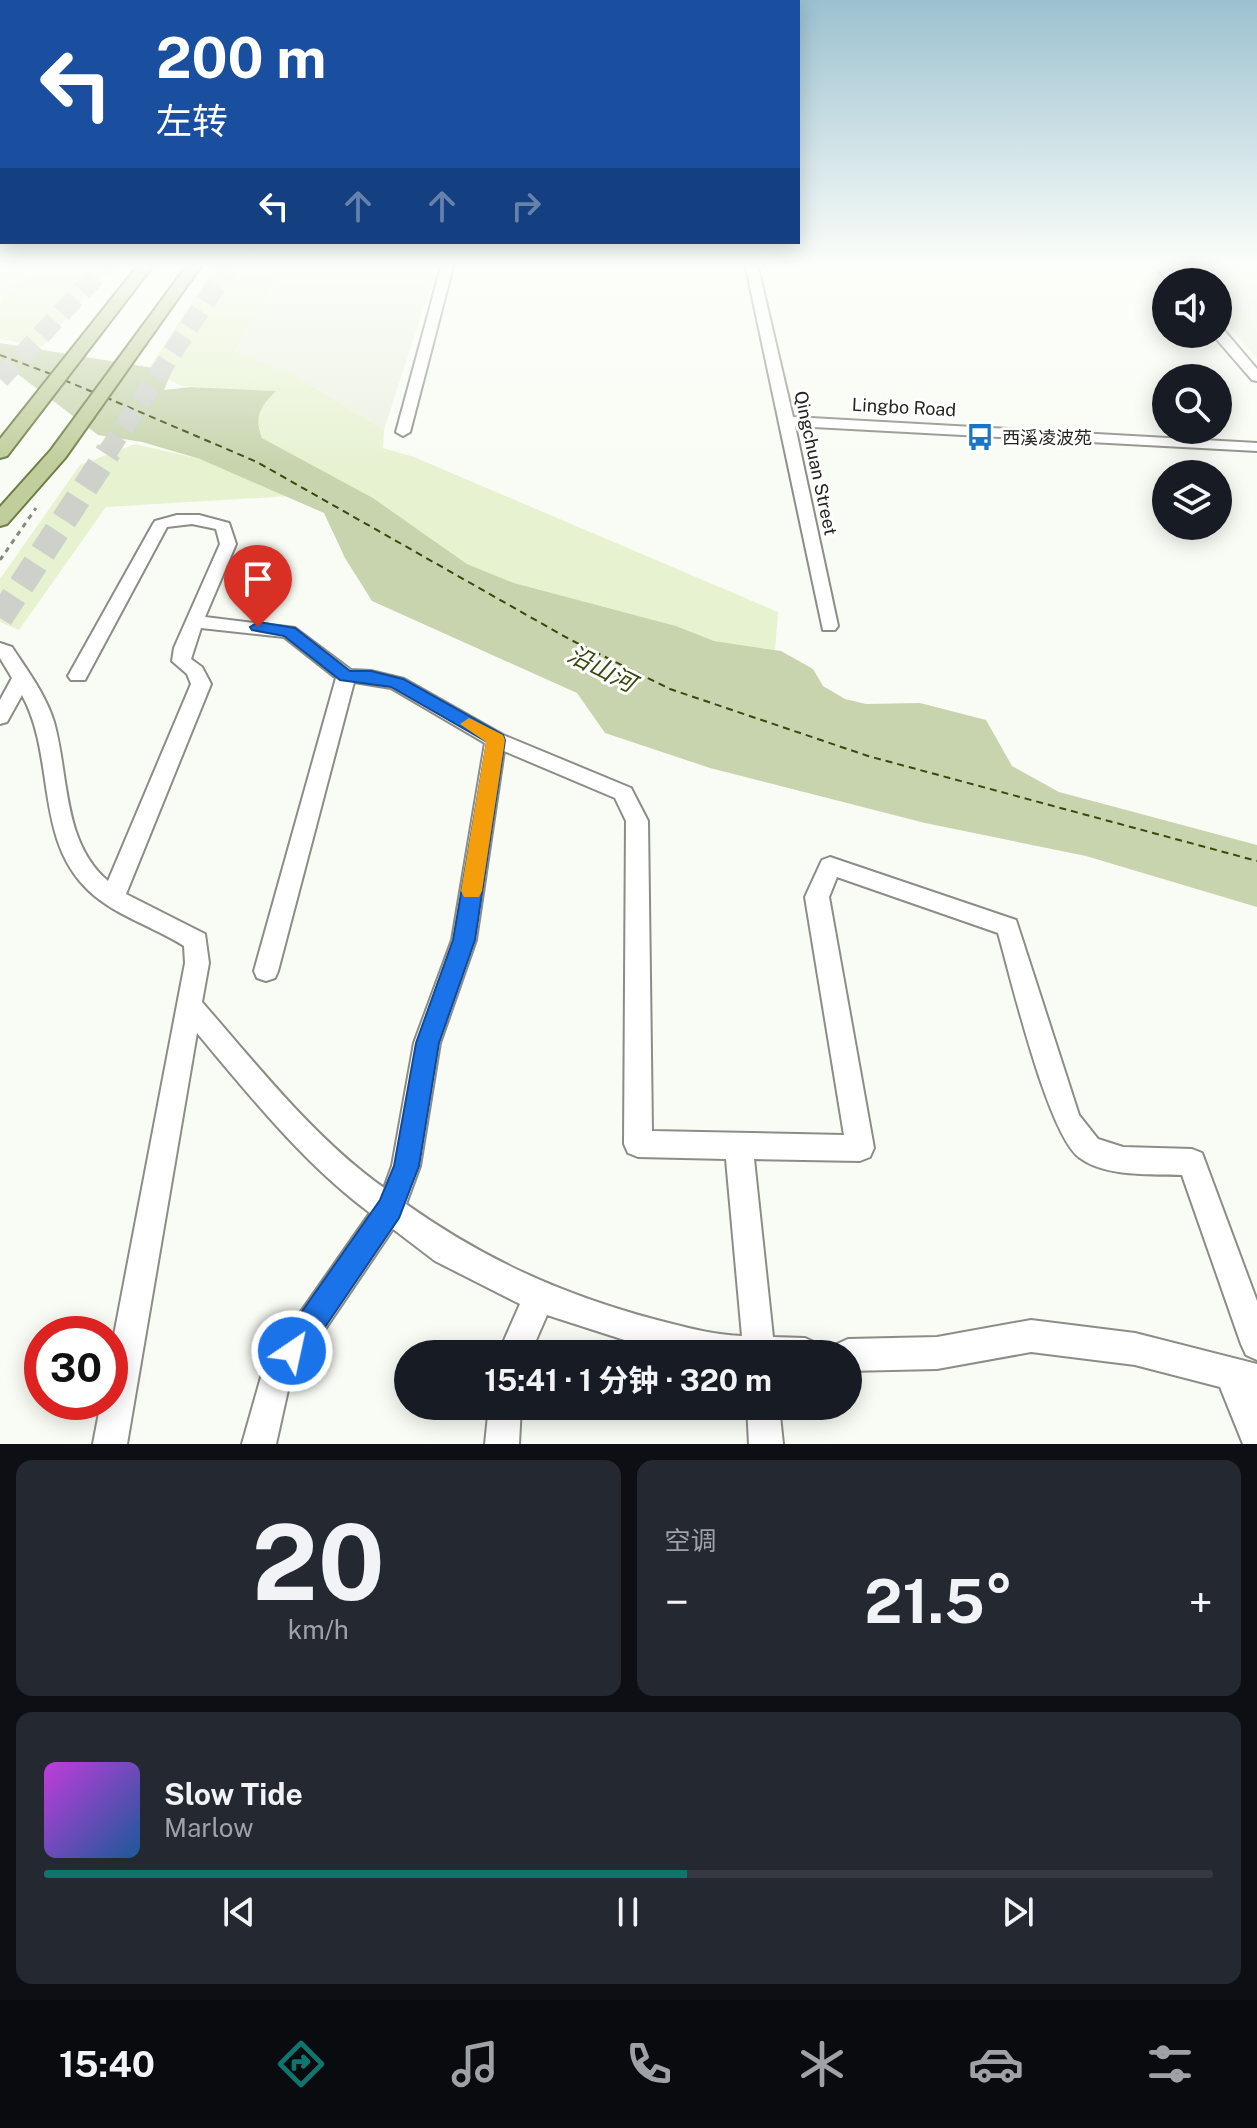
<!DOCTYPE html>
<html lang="zh">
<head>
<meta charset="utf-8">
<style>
	:root { --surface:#171b24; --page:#242831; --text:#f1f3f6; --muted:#9ea1a6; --line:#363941; --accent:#0f766e }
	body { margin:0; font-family:"Public Sans","Noto Sans SC",sans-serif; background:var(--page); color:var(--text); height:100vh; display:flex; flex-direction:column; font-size:30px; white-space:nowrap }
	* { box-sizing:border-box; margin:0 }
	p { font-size:26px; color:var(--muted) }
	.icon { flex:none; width:44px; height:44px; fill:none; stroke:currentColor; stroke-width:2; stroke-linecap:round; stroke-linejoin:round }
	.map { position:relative; height:1444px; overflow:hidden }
	.side { display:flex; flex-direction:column; gap:16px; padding:16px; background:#0d0f14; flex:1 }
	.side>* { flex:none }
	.hud { position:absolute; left:0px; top:0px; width:800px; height:244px; box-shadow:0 4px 20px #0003; background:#1a4fa0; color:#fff; overflow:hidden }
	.tools { position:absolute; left:1152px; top:268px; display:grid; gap:16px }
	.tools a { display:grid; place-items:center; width:80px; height:80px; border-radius:50%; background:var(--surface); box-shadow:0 4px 20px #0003; font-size:40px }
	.speed { position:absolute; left:24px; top:1316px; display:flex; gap:16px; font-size:40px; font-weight:700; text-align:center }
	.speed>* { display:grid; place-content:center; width:104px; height:104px; border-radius:50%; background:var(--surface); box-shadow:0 4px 20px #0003; line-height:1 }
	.speed .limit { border:12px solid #d22; background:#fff; color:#111 }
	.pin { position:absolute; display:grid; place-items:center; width:68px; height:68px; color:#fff; margin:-82px -34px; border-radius:50% 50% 50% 0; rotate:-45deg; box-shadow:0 0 8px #0007 }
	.pin .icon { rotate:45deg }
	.me { position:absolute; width:88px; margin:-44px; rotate:34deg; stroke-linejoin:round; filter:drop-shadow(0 0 6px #0008) }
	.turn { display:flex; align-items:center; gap:28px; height:168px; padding:0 24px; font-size:36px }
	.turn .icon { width:104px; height:104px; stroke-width:2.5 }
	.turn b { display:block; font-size:56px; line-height:68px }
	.lanes { display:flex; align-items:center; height:76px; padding:0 24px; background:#0003; justify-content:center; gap:40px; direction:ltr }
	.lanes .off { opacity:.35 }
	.big { font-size:60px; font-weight:700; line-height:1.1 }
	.side .tile { flex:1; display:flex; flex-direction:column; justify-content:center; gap:12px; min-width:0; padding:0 28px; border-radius:16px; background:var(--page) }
	.side .dial { align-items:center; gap:0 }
	.dial b { font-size:104px; line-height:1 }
	.song { display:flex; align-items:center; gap:24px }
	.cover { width:96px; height:96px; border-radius:12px; background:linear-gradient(135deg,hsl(290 70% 55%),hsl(210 70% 35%)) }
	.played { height:8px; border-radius:4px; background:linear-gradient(90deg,var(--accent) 55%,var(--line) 55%) }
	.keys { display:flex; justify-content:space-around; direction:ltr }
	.heat { display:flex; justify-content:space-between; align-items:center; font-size:44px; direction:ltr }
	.side .tiles { flex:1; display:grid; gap:16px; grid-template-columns:1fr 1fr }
	.tile:last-child { grid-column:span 2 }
	.trip { position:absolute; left:394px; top:1340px; width:468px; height:80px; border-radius:40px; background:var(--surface); box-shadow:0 4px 20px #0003; font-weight:700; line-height:80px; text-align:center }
	.menu { display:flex; height:128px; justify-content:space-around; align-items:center; background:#090b0e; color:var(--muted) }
	.menu .icon { width:56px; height:56px }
	.menu .active { color:var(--accent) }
	.menu b { font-size:36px; color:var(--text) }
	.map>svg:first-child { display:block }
</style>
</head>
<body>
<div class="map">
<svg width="1257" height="1444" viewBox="0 0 1257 1444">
	<rect width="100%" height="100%" fill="#f9fcf4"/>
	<path fill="#ecf1e2" d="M0,263H42L2,303Z
		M284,263H438L384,430L294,375L235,351Z
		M1171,263H1257V358L1218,315V282H1188Z"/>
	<path fill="#e7f2d1" d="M42,263H114L42,347L0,339V303Z
		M217,263H284L235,351L294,375L384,430L383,448L414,457L778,612L775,650L714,641L676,626L514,583L467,564L373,498L262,438C254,412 260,410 275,391L182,386L148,370Z
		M135,444L200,459L290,496L106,507L19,630L0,622V579L80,465Z"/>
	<path fill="#c7d4ad" d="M0,343L172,371L164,390L190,387L276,391C260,407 254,416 262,438L373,498L467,564L514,583L676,626L714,641L781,651L813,669L823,686L845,699L866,704L920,703L986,720L1012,766L1059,792L1257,845V907L1086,856L925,823L710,768L605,733L577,693L372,601L345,558L324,513L200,459L142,442L98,435L15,372L0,367Z"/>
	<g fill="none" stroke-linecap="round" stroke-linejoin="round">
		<path stroke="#39480b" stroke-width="2" stroke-dasharray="7 5" stroke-linecap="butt" d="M0,355L51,374
			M64,380L95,393
			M105,397L257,462L569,639L670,689L868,756L1257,861"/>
		<path stroke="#ced1ca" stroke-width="20" stroke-dasharray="20 10" stroke-linecap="butt" d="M0,379L108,263
			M107,453L231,263"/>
		<path stroke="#ced1ca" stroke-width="26" stroke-dasharray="26 13" stroke-linecap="butt" d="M0,618L109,451"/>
		<g stroke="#8b8d86" stroke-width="4">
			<path id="minor" d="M442,263H454L410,432L403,436L396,432Z
				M745,263H757L793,417L1257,443V451L795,426L838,626L835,630H823Z
				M1152,263H1164L1181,282H1169Z
				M1218,328L1223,329L1257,369V381L1252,380L1213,335L1218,334Z
				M177,515H199L229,523L236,544L205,617L295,628L351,670L371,671L404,679L503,735L631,788L648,821L652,1131L844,1135L805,897L822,860L830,857L1016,920L1079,1115L1098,1139L1123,1147L1192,1149L1202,1153L1257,1301V1360L1246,1355L1241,1344L1182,1175C1152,1174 1105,1177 1080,1158C1048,1136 1011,978 998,933L837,877L829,897L874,1148L870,1157L860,1161L754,1159L773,1337L805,1338L816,1343L821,1354H668L547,1315L530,1354H498L520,1304L435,1261L393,1229L290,1381L276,1444H242L265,1363L370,1213C303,1163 250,1096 197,1033L127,1444H93L101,1402H110V1356L185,963L184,946C153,926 115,916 88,890C34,838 56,757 22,695L7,722L0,724V700L12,678L0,658V643L12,647C27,670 46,695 54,722C69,775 62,842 108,881L191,684L187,674L172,661L174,648L220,544L216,529L192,524L167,527L85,680H71L68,676L153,524L155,521ZM201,628L284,637L336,678L254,971L257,978L266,981L275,978L278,971L354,682L391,688L485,743L452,940L414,1043L392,1166L384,1188C315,1139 257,1065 202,1002L209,963L205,934L126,894L211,684L202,667L191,659ZM504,751L615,798L626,821L624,1144L628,1153L638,1157L726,1159L742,1336C712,1335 685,1327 657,1320C563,1295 485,1260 406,1204L420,1166L440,1043L476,940Z
				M1031,1320L1135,1333L1257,1364V1444H1243L1220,1387L1135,1365L1031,1352L937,1369L848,1371V1354H833L837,1344L848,1339L937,1337Z
				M489,1406H521L519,1444H485Z
				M747,1406H779L783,1444H749Z"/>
		</g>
		<g stroke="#6e7e46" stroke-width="4">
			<path id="major" d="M140,263H155L7,456L0,458V439Z
				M189,263H203L65,458L7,524L0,526V507L51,450Z"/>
		</g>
		<path stroke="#878983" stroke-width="3" stroke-dasharray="5 5" stroke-linecap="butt" d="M0,560L36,508"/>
		<use href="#minor" fill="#fff" fill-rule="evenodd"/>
		<use href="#major" fill="#c0ce9c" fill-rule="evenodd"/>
	</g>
	<linearGradient id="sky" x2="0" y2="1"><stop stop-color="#9bc1d0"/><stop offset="0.57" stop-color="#fcfefa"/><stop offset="1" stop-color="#fcfefa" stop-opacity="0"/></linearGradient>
	<rect width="1257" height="465" fill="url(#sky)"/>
	<path fill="#1a73e8" stroke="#114b97" stroke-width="2" d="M258,622L295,628L350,671H371L403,679L503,735L505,740L475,940L439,1043L419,1166L399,1218L302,1361L292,1365L282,1361L278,1351L282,1340L380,1200L394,1166L416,1043L453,940L487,742L391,687L340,680L284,636L252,630L250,627Z"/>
	<path fill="#f59e0b" d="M469,718L503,735L505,740L482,891L479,897H464L461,891L486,742L460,724Z"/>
	<defs>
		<g id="bus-bare" transform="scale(2.16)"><path d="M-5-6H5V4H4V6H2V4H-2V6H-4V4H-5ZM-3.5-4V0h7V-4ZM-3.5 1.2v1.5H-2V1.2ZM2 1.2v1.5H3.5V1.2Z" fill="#1a75c2" stroke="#fff" stroke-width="2.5" paint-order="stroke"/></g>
	</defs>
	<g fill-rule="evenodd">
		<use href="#bus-bare" x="980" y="437"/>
	</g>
	<g text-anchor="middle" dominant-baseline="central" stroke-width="6" stroke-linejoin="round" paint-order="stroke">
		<g font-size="18" fill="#242522" stroke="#fff">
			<text transform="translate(904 407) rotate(3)">Lingbo Road</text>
			<text transform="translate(816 463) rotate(78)">Qingchuan Street</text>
		</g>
		<g font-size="18" fill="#242522" stroke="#fff" text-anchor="start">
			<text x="1002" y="437">西溪凌波苑</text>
		</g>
		<g font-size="24" font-style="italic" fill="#39480b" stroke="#fff">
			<text transform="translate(602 668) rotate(27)">沿山河</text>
		</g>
	</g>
</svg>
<div class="tools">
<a><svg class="icon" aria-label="sound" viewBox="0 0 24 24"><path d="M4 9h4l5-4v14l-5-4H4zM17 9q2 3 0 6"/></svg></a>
<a><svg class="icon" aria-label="search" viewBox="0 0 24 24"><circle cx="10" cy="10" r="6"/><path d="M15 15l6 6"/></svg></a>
<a><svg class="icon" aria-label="layers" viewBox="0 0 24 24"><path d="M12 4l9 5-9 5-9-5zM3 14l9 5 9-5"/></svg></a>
</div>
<div class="speed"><div class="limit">30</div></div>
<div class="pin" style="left:258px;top:627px;background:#d93025"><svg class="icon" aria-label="arrive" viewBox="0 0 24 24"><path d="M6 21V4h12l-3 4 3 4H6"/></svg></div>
<svg class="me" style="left:292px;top:1351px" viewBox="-20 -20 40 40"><circle r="17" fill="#1a73e8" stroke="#fff" stroke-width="3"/><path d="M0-11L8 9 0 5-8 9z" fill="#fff"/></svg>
<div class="trip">15:41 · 1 分钟 · 320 m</div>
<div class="hud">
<div class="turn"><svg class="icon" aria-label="left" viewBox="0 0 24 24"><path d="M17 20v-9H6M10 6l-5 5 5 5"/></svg><div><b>200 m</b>左转</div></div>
<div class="lanes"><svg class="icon" aria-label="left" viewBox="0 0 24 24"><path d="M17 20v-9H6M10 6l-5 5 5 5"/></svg><svg class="icon off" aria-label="ahead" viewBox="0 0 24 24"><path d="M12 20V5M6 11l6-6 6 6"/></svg><svg class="icon off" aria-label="ahead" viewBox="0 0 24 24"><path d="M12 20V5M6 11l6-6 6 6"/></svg><svg class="icon off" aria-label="right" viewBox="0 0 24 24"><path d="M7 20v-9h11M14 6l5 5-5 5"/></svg></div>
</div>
</div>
<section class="side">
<div class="tiles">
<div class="tile dial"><b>20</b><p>km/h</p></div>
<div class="tile"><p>空调</p>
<div class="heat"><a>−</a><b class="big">21.5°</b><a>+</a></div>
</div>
<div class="tile">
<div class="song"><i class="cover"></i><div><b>Slow Tide</b><p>Marlow</p></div></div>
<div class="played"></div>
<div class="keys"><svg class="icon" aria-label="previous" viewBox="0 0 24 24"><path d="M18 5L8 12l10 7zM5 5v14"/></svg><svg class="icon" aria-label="pause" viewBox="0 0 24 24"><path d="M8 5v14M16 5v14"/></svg><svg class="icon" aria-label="next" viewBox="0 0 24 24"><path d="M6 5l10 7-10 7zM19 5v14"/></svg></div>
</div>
</div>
</section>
<nav class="menu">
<b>15:40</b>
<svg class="icon active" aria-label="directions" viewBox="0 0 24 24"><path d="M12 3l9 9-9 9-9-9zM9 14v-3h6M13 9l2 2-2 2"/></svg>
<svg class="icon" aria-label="music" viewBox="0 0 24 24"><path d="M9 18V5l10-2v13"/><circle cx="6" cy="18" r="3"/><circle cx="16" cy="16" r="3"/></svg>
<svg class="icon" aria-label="phone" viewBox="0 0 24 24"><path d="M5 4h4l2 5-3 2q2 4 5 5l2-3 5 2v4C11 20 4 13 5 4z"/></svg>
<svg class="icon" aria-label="climate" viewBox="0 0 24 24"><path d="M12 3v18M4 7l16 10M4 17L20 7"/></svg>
<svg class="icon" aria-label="car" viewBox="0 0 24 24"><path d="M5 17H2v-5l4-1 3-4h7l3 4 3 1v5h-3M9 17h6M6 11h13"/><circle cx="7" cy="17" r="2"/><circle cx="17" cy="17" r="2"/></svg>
<svg class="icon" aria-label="filters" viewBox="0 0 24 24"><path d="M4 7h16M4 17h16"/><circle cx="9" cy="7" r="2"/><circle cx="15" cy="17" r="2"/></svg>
</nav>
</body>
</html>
